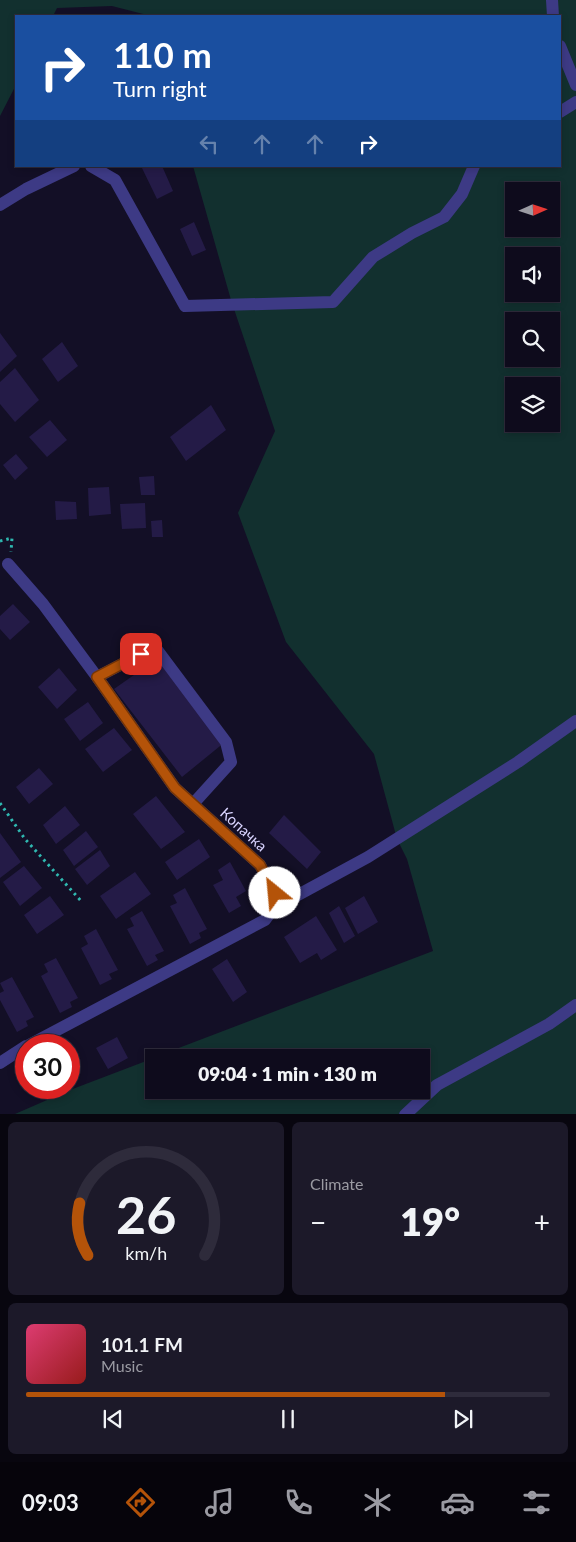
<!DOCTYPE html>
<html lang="en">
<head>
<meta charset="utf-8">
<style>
	:root { --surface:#0e0b1c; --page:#1c1929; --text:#f1f3f6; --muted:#9b9ba3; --line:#2e2b3b; --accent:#b45309 }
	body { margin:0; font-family:Lato,sans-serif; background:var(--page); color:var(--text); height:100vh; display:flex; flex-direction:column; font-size:19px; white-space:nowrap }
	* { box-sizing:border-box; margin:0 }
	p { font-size:16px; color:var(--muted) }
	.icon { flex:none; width:28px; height:28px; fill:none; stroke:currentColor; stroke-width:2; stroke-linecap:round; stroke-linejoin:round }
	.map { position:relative; height:1114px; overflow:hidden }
	.details { display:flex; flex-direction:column; gap:8px; padding:8px; background:#08060f; flex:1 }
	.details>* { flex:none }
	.top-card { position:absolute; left:15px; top:15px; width:546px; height:152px; border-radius:0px; box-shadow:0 2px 8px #0003,0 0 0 1px var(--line); background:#1a4fa0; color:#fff; overflow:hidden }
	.needle { width:32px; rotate:87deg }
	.buttons { position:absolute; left:505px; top:182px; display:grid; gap:10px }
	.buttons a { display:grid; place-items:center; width:55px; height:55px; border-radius:0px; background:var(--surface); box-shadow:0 2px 8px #0003,0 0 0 1px var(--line); font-size:25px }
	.speed { position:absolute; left:15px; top:1034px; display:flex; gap:10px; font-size:25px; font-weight:700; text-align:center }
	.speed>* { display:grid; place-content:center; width:65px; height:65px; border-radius:50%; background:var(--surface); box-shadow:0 2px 8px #0003,0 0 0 1px var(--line); line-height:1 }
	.speed .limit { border:8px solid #d22; background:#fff; color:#111 }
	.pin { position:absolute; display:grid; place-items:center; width:42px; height:42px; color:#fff; margin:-21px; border-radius:10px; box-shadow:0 2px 8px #0006 }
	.me { position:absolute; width:55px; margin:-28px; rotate:332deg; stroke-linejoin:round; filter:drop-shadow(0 0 4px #0008) }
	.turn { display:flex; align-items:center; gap:18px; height:105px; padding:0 15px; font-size:22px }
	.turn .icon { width:65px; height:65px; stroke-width:2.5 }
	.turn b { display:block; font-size:35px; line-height:42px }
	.lanes { display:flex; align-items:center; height:48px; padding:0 15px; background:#0003; justify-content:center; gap:25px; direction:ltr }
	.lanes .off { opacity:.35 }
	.big { font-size:38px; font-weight:800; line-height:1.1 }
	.details .tile { flex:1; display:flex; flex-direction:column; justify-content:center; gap:8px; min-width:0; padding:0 18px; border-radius:8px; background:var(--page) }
	.details .dial { align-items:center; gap:0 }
	.dial svg { height:130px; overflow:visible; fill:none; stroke:var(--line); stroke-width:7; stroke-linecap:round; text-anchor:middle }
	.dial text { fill:var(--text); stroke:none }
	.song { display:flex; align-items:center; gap:15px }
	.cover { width:60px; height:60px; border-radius:8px; background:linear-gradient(135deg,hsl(340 70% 55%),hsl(0 70% 35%)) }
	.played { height:5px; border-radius:2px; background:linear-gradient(90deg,var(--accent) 80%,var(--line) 80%) }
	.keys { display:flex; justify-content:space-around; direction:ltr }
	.heat { display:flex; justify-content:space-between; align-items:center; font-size:28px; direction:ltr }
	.details .tiles { flex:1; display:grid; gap:8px; grid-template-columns:1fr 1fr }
	.tile:last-child { grid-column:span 2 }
	.trip { position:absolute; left:145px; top:1049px; width:285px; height:50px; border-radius:0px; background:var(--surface); box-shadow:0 2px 8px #0003,0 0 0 1px var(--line); font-weight:800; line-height:50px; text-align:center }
	.dock { display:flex; height:80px; justify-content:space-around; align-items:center; background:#06040b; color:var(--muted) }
	.dock .icon { width:35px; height:35px }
	.dock .on { color:var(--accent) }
	.dock b { font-size:22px; color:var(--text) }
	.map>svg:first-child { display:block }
</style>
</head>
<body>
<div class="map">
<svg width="576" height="1115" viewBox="0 0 576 1115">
	<rect width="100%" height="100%" fill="#130f26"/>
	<path fill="#12302f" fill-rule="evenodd" d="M0,0H576V1114H15L70,1090L154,1058V1090H421V1058L155,1057L433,951L407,859L397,839L374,754L286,642L238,513L275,431L231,300L193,166H560V16H151L112,6L57,8L53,16H16V85L0,116ZM514,191H551V229H514ZM514,256H551V294H514ZM514,321H551V359H514ZM514,386H551V424H514Z"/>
	<path fill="#241b47" d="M141,166H162L173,191L157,199Z
		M194,222L206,250L192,256L180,229Z
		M0,333L17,356L0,372Z
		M62,342L78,366L58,382L42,359Z
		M15,368L39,400L15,422L0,404V382Z
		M211,405L226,430L186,461L170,437Z
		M50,420L67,440L47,457L29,437Z
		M16,454L28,468L15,480L3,465Z
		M154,476L155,495H141L139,477Z
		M109,487L111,514L89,516L88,488Z
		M55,501L76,502L77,519L56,520Z
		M145,503L146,528L122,529L120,504Z
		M162,520L163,537H152L151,521Z
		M13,604L30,622L10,640L0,629V616Z
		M161,656L225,742L182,777L114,689Z
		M59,668L77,690L57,709L38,687Z
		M88,702L103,723L80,741L64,719Z
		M114,728L132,750L103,772L85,749Z
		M39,768L53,784L29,804L16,787Z
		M156,796L185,832L161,849L133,814Z
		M65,806L80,825L56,844L43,825Z
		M284,815L321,852L307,869L269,833Z
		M86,831L98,847L74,866L63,850Z
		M0,833L21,862L0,878Z
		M199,839L210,857L177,880L165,862Z
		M100,850L110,866L87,885L75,869Z
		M230,862L246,891L236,897L241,906L229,913L213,885L223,880L218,870Z
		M24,866L42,888L20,906L3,882Z
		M135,872L151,894L116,919L100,896Z
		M185,888L207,929L199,933L201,938L190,944L170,906L177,903L173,895Z
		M50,896L64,915L37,934L24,915Z
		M364,896L378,922L358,934L345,908Z
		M339,906L355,936L344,943L329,913Z
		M142,911L164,951L155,955L158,960L147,966L127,929L134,926L130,918Z
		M316,916L337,950L321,960L317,953L300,963L284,937Z
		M96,929L118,970L109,974L112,979L100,985L81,948L88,944L84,936Z
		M56,958L78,998L70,1002L72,1007L60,1013L41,976L48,972L44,964Z
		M227,959L247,992L233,1002L212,969Z
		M12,977L34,1017L26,1021L28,1026L17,1032L0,1000V993L4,991L0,983Z
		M117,1037L128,1058L108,1069L96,1048Z"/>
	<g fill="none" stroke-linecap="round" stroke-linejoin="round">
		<path stroke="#2fb8b0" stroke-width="3" stroke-dasharray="2.5 4" stroke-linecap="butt" d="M0,541L12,538L11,552
			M0,803L25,839L82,902"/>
		<path stroke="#3d3a85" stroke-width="12" d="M552,0L553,16
			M560,46L576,85
			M560,112L576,102
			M91,166L115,180L185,306L333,302L373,257L412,233L444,217L462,194L474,166
			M0,205L26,189L74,166
			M8,564L43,604L97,677L155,647L226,742L231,762L193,804
			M274,908L368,857L518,762L576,721
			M29,1045L265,920L274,908L275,893L260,865L175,788L97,677
			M0,1063L26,1046
			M405,1115L437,1085L549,1024L576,1005"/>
	</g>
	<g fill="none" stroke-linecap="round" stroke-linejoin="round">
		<g stroke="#753606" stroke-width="12">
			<path id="route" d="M141,654L97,677L175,788L260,865L275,893"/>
		</g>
		<use href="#route" stroke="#b45309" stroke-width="9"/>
	</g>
	<g text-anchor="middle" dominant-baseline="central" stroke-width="4" stroke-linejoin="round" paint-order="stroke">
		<g font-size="15" fill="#d9d4ff" stroke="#130f26">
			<text transform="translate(244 829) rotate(42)">Копачка</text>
		</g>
	</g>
</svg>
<div class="buttons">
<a><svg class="needle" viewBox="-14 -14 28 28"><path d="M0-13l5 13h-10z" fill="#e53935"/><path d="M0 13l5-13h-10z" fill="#9b9ba3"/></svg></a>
<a><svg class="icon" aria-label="sound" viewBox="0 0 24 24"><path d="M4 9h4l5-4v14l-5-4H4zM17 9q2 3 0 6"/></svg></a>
<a><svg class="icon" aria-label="search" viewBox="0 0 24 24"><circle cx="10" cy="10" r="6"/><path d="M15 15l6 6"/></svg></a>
<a><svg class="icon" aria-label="layers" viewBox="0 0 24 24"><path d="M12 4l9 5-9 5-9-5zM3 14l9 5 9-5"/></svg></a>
</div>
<div class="speed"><div class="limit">30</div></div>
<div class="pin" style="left:141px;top:654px;background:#d93025"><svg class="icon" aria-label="arrive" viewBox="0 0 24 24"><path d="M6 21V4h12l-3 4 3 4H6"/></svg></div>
<svg class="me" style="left:275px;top:893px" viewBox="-20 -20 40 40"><circle r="19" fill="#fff"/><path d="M0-13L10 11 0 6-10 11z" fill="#b45309"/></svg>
<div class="trip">09:04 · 1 min · 130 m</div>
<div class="top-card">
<div class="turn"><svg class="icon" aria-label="right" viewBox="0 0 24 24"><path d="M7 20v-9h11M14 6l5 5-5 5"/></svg><div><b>110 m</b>Turn right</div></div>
<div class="lanes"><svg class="icon off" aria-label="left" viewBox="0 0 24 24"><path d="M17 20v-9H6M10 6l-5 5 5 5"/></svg><svg class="icon off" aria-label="ahead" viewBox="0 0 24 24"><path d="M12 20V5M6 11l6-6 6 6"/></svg><svg class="icon off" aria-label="ahead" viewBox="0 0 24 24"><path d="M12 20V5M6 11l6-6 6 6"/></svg><svg class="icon" aria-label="right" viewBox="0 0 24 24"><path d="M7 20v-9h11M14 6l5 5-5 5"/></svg></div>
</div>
</div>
<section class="details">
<div class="tiles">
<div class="tile dial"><svg viewBox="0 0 100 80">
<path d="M14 69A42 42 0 1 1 86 69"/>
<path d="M14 69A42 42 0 0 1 9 37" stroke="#b45309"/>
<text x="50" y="56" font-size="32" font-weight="700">26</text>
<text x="50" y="72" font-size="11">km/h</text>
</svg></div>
<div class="tile"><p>Climate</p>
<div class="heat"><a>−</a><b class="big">19°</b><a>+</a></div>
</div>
<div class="tile">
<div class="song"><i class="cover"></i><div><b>101.1 FM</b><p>Music</p></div></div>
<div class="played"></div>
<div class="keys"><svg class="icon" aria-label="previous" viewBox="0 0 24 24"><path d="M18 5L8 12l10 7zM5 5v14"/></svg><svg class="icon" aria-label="pause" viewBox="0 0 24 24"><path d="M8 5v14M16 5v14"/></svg><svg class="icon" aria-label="next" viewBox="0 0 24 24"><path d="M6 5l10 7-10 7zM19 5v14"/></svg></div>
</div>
</div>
</section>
<nav class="dock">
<b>09:03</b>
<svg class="icon on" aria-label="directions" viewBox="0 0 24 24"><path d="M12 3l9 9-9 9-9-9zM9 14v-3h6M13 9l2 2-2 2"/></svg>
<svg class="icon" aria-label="music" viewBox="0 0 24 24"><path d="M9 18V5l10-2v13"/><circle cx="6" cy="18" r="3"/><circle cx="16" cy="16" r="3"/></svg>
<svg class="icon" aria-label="phone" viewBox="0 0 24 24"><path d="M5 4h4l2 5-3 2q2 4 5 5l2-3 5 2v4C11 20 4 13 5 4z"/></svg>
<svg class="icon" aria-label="climate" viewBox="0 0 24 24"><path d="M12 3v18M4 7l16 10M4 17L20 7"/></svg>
<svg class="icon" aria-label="car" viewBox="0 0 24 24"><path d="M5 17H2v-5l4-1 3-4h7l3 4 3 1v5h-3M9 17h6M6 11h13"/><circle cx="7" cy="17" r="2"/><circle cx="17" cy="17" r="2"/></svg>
<svg class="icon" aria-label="filters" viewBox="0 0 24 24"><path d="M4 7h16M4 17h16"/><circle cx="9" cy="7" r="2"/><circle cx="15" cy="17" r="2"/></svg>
</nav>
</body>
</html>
